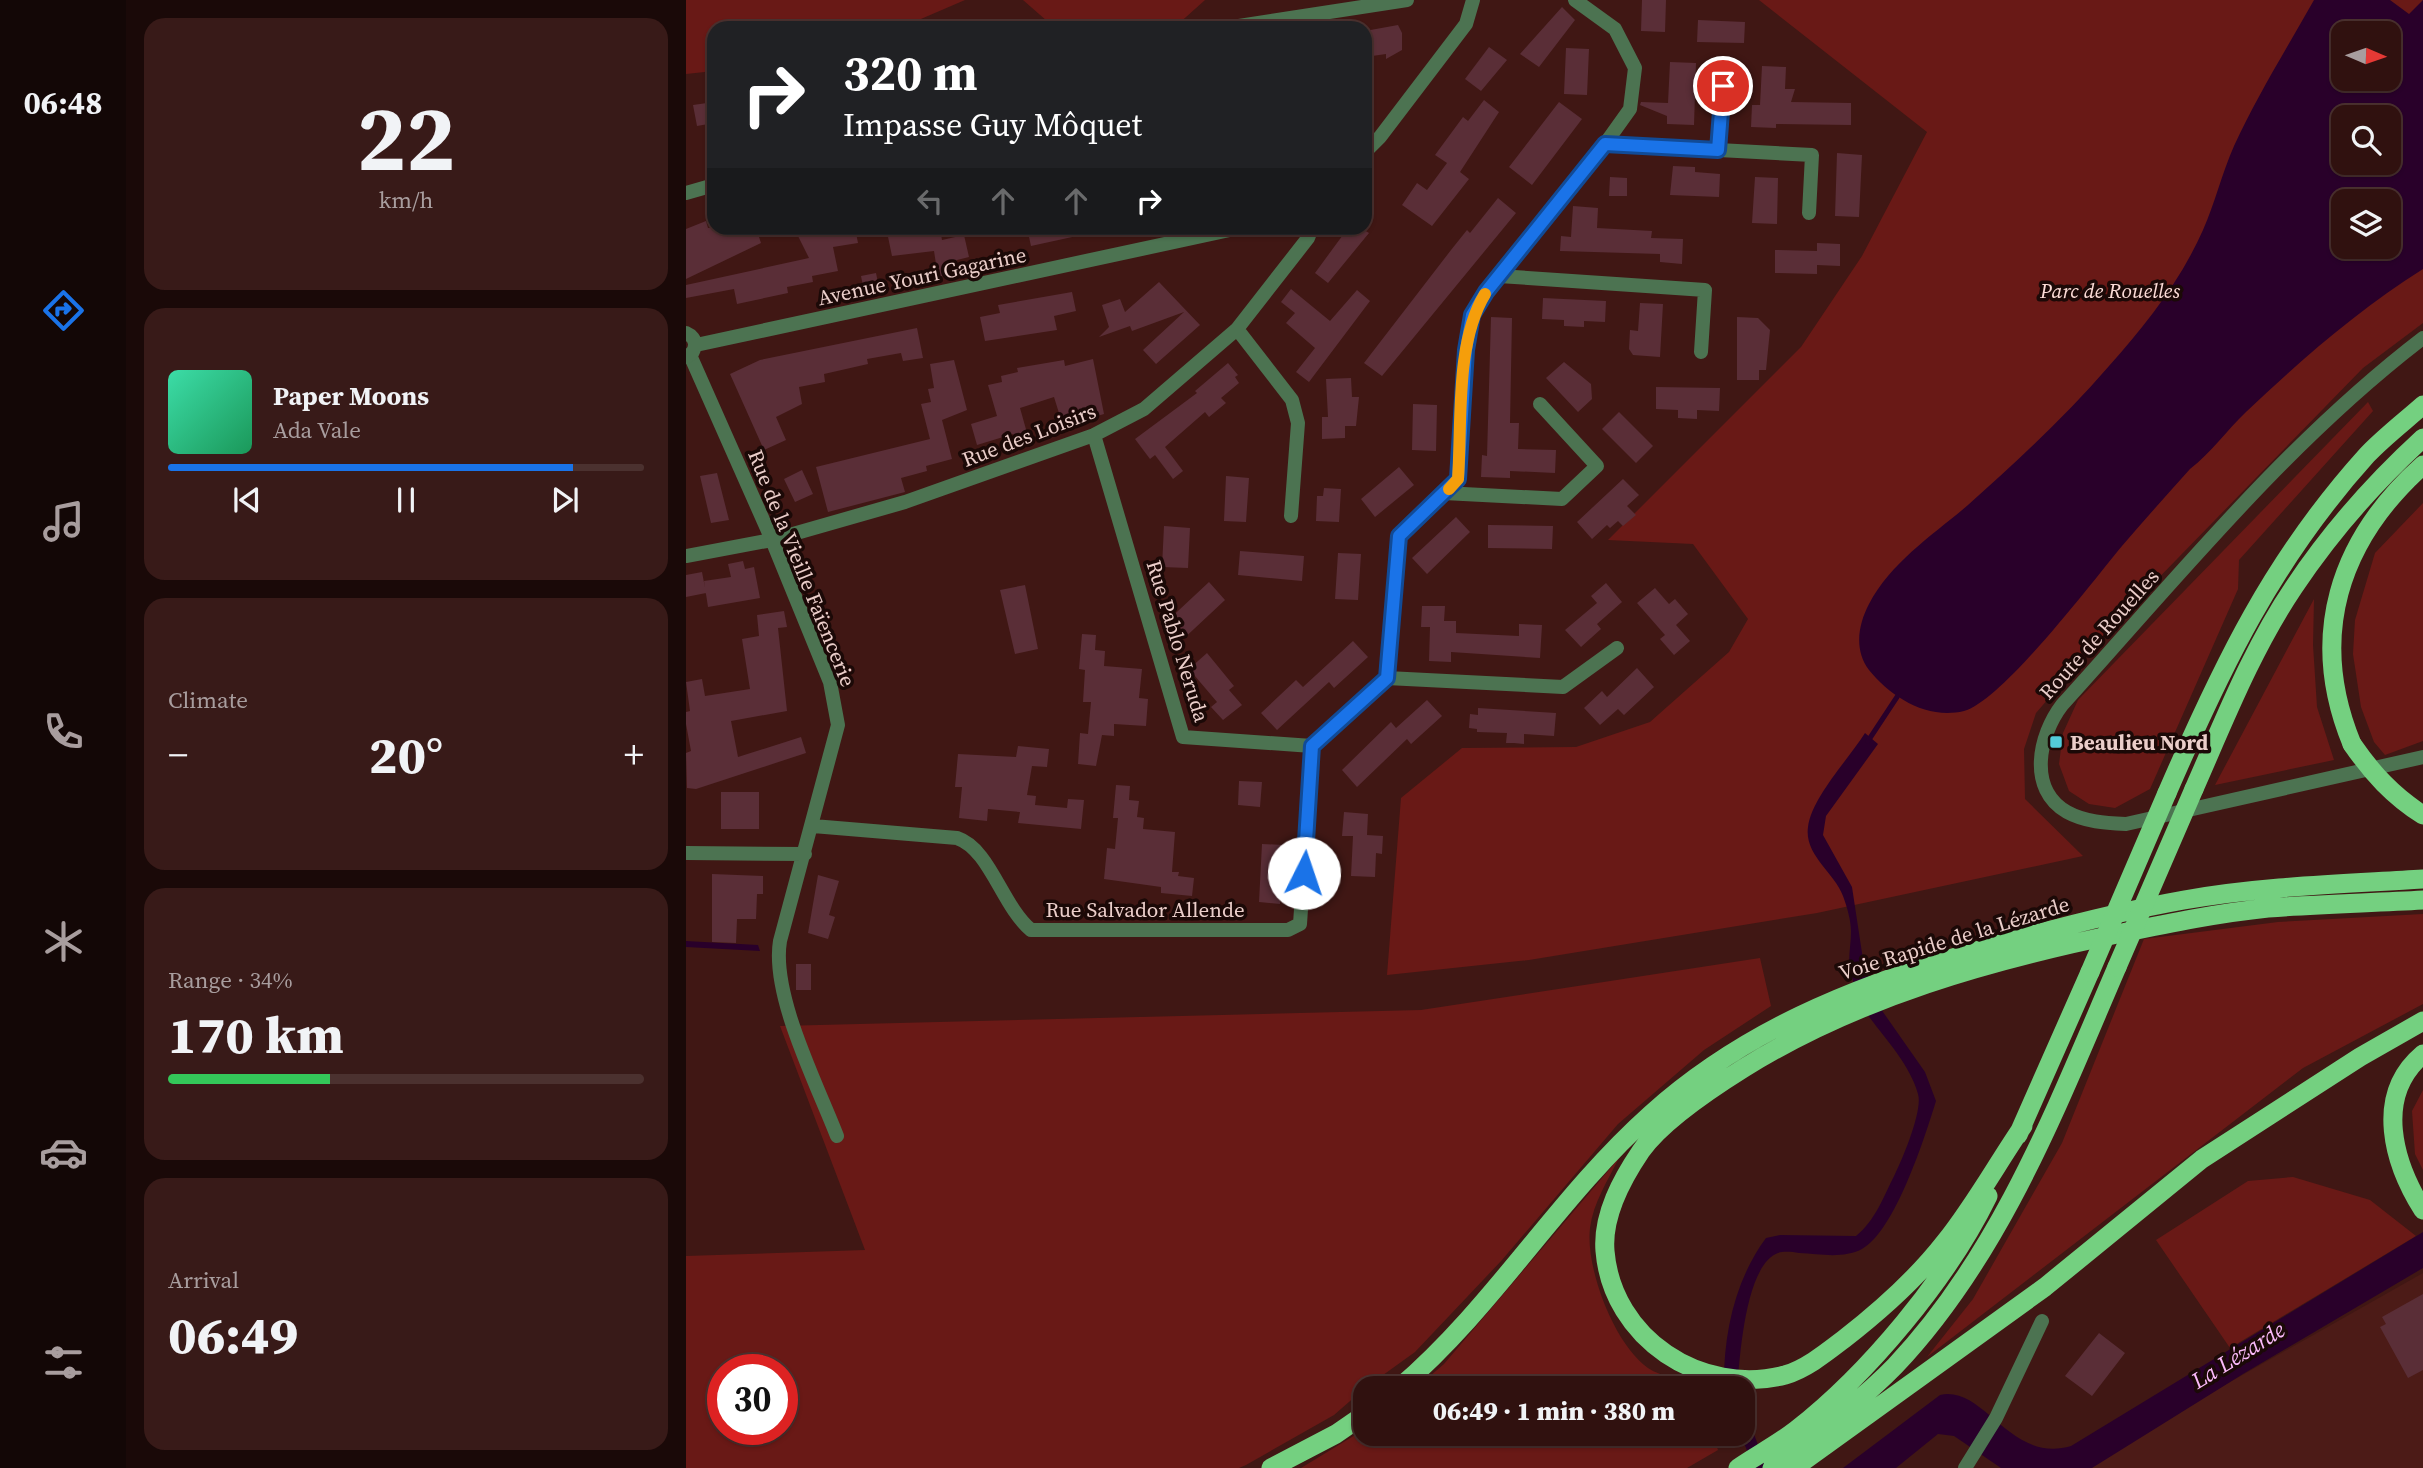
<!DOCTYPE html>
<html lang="en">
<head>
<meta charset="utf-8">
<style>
	:root { --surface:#30110f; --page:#381a18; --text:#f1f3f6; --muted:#a89d9e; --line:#4b312f; --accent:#1a73e8 }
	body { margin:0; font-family:"Source Serif 4",serif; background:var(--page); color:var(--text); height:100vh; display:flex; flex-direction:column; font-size:26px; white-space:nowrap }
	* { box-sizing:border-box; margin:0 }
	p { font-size:23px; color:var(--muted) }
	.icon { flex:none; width:38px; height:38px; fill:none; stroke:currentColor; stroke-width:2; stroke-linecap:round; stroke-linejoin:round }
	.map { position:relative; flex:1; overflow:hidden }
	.side { display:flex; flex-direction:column; gap:18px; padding:18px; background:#1a0908; width:560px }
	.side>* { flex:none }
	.guide { position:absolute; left:21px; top:21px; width:665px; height:214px; border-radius:21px; box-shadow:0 2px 5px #0004,0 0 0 2px var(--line); background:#202124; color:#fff; overflow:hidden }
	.needle { width:46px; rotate:92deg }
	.tools { position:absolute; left:1645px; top:21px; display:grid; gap:14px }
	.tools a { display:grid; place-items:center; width:70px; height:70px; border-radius:14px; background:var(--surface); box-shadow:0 2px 5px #0004,0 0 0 2px var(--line); font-size:35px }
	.speed { position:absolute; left:21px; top:1354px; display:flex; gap:14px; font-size:35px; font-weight:700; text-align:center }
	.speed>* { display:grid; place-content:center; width:91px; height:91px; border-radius:50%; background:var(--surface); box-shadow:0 2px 5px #0004,0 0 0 2px var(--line); line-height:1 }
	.speed .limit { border:10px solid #d22; background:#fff; color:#111 }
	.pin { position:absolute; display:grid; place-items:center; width:60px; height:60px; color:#fff; margin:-30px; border:4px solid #fff; border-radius:50%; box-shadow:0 2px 7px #0007 }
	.me { position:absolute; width:77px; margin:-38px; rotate:4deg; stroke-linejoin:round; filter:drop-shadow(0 0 5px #0008) }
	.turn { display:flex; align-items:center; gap:24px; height:147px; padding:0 21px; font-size:32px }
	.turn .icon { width:91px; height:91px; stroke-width:2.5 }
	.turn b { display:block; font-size:49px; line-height:60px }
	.lanes { display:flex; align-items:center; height:66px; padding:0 21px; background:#0003; justify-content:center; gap:35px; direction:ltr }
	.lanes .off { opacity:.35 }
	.big { font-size:52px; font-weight:800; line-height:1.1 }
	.side .widget { flex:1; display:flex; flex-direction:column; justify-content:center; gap:10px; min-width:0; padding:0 24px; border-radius:21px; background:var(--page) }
	.side .dial { align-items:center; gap:0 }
	.dial b { font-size:91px; line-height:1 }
	.song { display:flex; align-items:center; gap:21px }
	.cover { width:84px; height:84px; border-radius:10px; background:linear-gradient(135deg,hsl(160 70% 55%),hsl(150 70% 35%)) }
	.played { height:7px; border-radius:4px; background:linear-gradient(90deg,var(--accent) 85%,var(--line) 85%) }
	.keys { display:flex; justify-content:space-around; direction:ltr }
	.heat { display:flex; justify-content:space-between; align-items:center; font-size:38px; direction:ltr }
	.charge { height:10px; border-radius:5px; background:linear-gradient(90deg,#34c759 34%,var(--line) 0) }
	.trip { position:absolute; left:667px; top:1376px; width:402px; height:70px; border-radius:21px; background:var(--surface); box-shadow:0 2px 5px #0004,0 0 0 2px var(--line); font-weight:800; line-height:70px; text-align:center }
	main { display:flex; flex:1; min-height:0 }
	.menu { display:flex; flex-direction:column; width:126px; justify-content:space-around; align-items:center; background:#130706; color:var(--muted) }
	.menu .icon { width:49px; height:49px }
	.menu .active { color:var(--accent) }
	.menu b { font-size:32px; color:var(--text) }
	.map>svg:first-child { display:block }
</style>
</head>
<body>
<main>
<nav class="menu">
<b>06:48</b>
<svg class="icon active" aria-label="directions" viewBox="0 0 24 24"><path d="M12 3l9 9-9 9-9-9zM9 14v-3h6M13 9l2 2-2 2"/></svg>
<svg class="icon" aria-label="music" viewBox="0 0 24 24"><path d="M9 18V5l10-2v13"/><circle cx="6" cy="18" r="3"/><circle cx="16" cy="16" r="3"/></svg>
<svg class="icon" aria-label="phone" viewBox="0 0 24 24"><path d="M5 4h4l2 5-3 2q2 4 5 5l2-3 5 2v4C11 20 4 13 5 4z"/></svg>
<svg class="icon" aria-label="climate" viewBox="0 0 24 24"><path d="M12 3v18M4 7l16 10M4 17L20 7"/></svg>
<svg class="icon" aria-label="car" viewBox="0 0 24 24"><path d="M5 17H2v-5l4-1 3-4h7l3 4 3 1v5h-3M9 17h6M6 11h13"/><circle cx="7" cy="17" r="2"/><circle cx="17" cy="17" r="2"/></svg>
<svg class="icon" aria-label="filters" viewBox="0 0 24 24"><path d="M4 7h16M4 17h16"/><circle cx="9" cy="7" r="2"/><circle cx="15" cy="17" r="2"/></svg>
</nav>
<section class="side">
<div class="widget dial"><b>22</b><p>km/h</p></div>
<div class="widget">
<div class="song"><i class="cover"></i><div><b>Paper Moons</b><p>Ada Vale</p></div></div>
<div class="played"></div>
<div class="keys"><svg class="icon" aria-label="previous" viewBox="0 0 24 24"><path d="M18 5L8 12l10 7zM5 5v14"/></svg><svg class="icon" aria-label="pause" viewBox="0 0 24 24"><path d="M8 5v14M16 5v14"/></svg><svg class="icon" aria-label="next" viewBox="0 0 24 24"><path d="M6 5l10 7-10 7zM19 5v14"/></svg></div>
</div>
<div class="widget"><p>Climate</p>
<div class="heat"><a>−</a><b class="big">20°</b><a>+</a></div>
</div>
<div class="widget"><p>Range · 34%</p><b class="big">170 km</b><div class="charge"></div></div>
<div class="widget"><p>Arrival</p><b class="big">06:49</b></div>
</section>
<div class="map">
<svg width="1737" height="1468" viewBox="0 0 1737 1468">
	<rect width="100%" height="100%" fill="#401714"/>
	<path fill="#4c1b17" d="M1737,1273V1468H1392Z"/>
	<path fill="#691916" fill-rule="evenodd" d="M0,0H279L214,28H28V71L0,74Z
		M337,0H519L490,26L369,28Z
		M1073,0H1737V323L1677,368L1418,634L1350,713L1338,749L1339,799L1397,856L1131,913L843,960L701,975L715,798L776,748L890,747L964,722L1043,652L1062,619L1007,544L922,540L1115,347L1176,256L1241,132ZM1657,33H1703V79H1657ZM1657,117H1703V163H1657ZM1657,201H1703V247H1657Z
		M1682,402L1687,411L1553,560L1552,589L1464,789L1429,808L1403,804L1383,791L1373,764L1377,733L1392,700Z
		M1737,503V741L1699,755L1688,742L1675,707L1667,654L1669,620L1689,553Z
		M1628,599L1627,645L1631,707L1648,760L1529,785Z
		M1737,914V1004L1617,1068L1241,1357L1287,1299L1376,1143L1458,939L1592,922Z
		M1074,958L1085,1006L1018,1050L932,1124L816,1260L729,1352L679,1388L648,1415L560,1465L553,1468H0V1256L179,1250L94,1026L735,1010ZM37,1370H96V1430H37Z
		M1737,1090V1170L1729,1154L1726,1111Z
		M933,1158C922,1180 907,1203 904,1228C899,1268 930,1351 967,1371C979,1377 995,1380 1009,1384L1010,1388H730L758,1364Z
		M1607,1177L1684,1200L1730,1236L1544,1348L1470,1240L1562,1181Z
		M679,1429V1433H1026L1032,1450L1001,1468H615Z"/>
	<path fill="#29002a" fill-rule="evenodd" d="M1628,0H1704L1723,14L1737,0V269C1673,309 1615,360 1560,412C1540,431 1526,452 1504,469C1481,495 1458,520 1436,546C1407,581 1316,701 1278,711C1241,720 1205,697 1183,670C1168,650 1172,625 1183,604C1205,562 1247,535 1282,505C1331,461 1380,416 1423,366C1459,326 1495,280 1517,230C1529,203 1536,173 1548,146C1571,96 1601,48 1628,0ZM1657,33H1703V79H1657ZM1657,117H1703V163H1657ZM1657,201H1703V247H1657Z
		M1179,733L1192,744L1140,816L1137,835L1166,887L1178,966L1197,1012L1239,1072L1250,1101C1239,1137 1209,1231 1176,1249C1157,1259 1134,1254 1113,1253C1106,1252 1098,1251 1092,1253C1059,1265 1054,1358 1051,1388H1038C1037,1337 1048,1281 1080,1238L1094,1235L1170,1236C1189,1221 1198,1196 1209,1174C1217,1158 1237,1110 1232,1094C1224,1065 1201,1041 1184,1018C1175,1007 1169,988 1165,974C1161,961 1165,946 1165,932C1165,920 1161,907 1157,896C1148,872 1118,855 1122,827C1126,797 1162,760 1179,733Z
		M0,941L72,945L74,951L0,947Z
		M1737,1232V1268L1557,1374L1406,1468H1315L1268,1436L1252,1434L1210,1468H1157L1254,1395C1299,1385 1323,1464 1385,1446Z
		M1057,1406L1081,1468H1068L1054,1433H1057Z"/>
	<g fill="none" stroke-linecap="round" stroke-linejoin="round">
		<path stroke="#29002a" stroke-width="5" d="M1182,741L1211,697"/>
	</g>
	<path fill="#5a2e37" d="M956,0H980L979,32L955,31Z
		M876,7L889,20L853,67L834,54Z
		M1012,20L1059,22L1058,43L1011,42Z
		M712,25L716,33V50L700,59V54L679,57V31Z
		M803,47L821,60L795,91L779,79Z
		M880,48L903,49L901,95L878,94Z
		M984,62L1010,63L1008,125L981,124V116L954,105L955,102L982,103Z
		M1076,66L1100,67L1099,89H1109L1105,102L1165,103V125L1090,124V128L1065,127L1066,105H1074Z
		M798,100L813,112L774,172L783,179L746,226L716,205L731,183L741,190L761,163L749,155L777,117L782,121Z
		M28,102V123L11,126L7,105Z
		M873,102L896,119L846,185L823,167Z
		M1151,153L1176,155L1173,217L1149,216Z
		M987,166L1009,167V172L1034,174L1033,197L984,195Z
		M924,177L941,178V196H923Z
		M1069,177L1092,178L1091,224L1066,223Z
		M812,198L830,213L696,376L678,363L765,250L781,230L784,233Z
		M887,206L912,208L911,228L966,231L965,238L997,239L996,264L974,262V254L874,251L875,236L885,237Z
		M20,221L22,228H70L75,243L0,279V229Z
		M108,228H169L172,243L147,247L152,271L126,276L127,282L101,287L102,293L51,304L48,289L0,298V285L123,258Z
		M221,228H227L228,232L254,228L256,240L278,235L283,257L271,260L273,273L252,277L248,251L206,256L201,232Z
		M341,228H400V234L345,246Z
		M662,228H675L683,233L642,283L629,273Z
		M1131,243L1154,244V266L1131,265V274L1089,273V250L1131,251Z
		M190,273L193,288L178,291L175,276Z
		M473,282L514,325L470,364L457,350L498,312L446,331L444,326L413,337L423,327L416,305L434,299L439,312Z
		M605,289L644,321L671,290L684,301L623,382L610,372L629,348L600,323L609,313L595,302Z
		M386,292L390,311L368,316L371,330L299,341L294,317L314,313L312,305Z
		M857,298L920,301L919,322L898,321V327L878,326V320L856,319Z
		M954,303L977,304L974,357L947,355L943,349L944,330L952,331Z
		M805,317L826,318L824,423H833L832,449L870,450L869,473L824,471V478L795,477L796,455L801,456Z
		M1051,317L1072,318L1084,330L1080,370H1073V380H1051Z
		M231,328L237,358L217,361L215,353L181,359L182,364L138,374L139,382L113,387L116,404L90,417L100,440L78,450L44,374L74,360Z
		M407,359L418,414L377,426L368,397L334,408L343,440L330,444L327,434L291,445L285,424L311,416L302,385L316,382L315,376L332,372L331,368L378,360L379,366Z
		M268,360L281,410L256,420L266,459L240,466L241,471L215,478L219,492L142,512L130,467L244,439L235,404L245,402L242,389L248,388L244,364Z
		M878,362L905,384L906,399L892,412L860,378Z
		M542,363L552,375L549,377L553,383L535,398L540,403L523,417L519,412L479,447L497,471L487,479L469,455L464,459L449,439L511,393L509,391Z
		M665,378L666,397H673L670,426H659V438L636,439V417H642L640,379Z
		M970,387L1034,388L1033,411L1011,410V419L992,418V410L970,409Z
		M727,404L751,405L750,451L726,450Z
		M933,412L967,446L950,463L916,429Z
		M713,467L728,485L689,517L675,499Z
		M116,470L127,494L109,502L98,479Z
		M31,473L43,520L25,523L14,476Z
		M540,476L563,478L560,522L538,521Z
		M937,479L953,495L941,506L950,515L937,526L932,521L924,528L921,525L906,539L891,522Z
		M638,488L655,489L653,522L630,521L631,496H637Z
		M770,517L784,532L741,574L726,558Z
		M802,525L867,526L866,549L802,548Z
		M478,526L504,528L502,568L476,567Z
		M554,551L618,556L616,581L552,575Z
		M652,553L675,554L672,600L649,599Z
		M57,561L59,569L68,567L74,598L22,607L18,581L45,577L42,564Z
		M16,572L20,593L0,597V575Z
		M523,582L539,600L493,643L477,625Z
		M920,583L936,602L911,624L915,629L895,647L879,630L911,603L905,596Z
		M339,585L352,649L329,654L314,590Z
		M969,588L983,604L989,599L1002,614L990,625L1004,641L988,655L974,639L979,635L951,603Z
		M736,606H759L758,621H770V633L833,636V624L856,625L854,658L765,652V662L743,661L744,627H735Z
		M98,611L101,627L92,628L101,711L45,721L52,757L115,737L120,753L10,789L1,788L0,753L5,751L0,724V712L4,711L0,682L16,679L19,696L64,689L56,639L73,636L71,615Z
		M396,634L410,635L409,650L419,651L418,666L456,669L453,698L462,699L460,726L428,724V736L416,735L410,766L392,764L394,733L402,734L405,702H397L399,670L393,669Z
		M667,641L682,657L648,688L643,682L591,730L575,713L610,680L617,687Z
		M521,653L548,686L543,690L556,705L537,720L525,707L531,702L503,669Z
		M951,668L968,687L938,715L932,709L914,725L898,708L916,691L921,697Z
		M741,700L756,716L725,744L721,739L671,787L656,770L705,722L710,728Z
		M792,708L870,713L868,736L838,734V744L828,743H820L821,733L791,732V729L783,728L784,714L792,715Z
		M332,746L363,749L361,767L346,766L341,795L350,796L349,805L381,808L382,799L398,800L395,829L332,823L334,812L302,809L301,821L273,818L276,787H269L272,754L330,757Z
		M553,781L576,782L574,807L552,805Z
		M430,785L444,786L443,800L453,801L451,817L458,818L457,829L489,832L486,872H493L492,876L508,878L506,896L475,893V887L418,879L421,848L429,849L432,818H427Z
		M35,792H73V829H35Z
		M658,812L682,814L681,835L697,836L696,854L690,853L689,877L665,876L667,836H656Z
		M576,844L598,845L594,904L573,902Z
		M26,874L77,876V894H71L70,919H51L50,943L26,942Z
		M132,875L153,881L143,915L149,917L142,939L122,933Z
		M110,964H125V990H110Z
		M1737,1294V1370L1722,1378L1694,1327L1700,1324L1696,1317Z
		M1413,1333L1439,1353L1406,1396L1379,1376Z"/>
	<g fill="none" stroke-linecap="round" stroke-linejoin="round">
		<path stroke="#4c7351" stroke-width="14" d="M540,28L721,0
			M919,144L1126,155L1123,213
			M1032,150L1038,65
			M0,193L28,185
			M813,276L1019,290L1015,352
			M551,329L606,400L612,423L605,516
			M1737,338C1601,442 1491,578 1376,705C1353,735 1341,789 1381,812C1399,822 1420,823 1440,824L1737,757
			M4,355L86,540L144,682L152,725L94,941C85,995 131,1084 151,1136
			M408,435L497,737L626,746
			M758,493L876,499L911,466L854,404
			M0,556L86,540L219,502L408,435L458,409L551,329L622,238L626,228
			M701,678L877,687L931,648
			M127,826L271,838C304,849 316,906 345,930H602L614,924L626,746L701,678L713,536L772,479L780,350L786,315L800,292L919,144L944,109L949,68L929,29L889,0
			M0,853L119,854
			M1279,1468L1310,1418L1356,1321"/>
		<path stroke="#4c7351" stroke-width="14" d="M679,152L694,137L780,24L787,0
			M0,333C12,338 12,351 0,357
			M10,345L553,228"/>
		<path stroke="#74d080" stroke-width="19" d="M1666,744C1622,637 1652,541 1737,465
			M1508,789C1538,721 1566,649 1608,587C1644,533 1689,482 1737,438
			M1481,793C1536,666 1587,559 1681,455C1698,437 1719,421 1737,405
			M1737,1054C1687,1096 1708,1164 1737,1210
			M1337,1126C1311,1164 1288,1206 1259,1242C1231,1278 1194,1311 1158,1339C1141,1352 1120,1369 1099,1375C1015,1397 926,1338 919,1251C916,1215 936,1179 955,1151C977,1120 1026,1088 1058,1068C1172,997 1305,960 1436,933C1484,923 1533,913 1582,908C1633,904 1685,903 1737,900
			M1332,1135L1404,972
			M713,1388C808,1307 872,1197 965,1114C1056,1032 1166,987 1283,953C1354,932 1425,913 1498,900C1577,886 1657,884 1737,879
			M585,1468L650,1434L679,1414
			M1052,1468C1071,1455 1092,1444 1110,1430C1182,1374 1262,1278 1302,1196
			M1086,1468C1127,1436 1173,1403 1209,1366C1315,1254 1371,1106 1431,967
			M1108,1468L1359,1287L1516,1159L1674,1057L1737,1021"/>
		<path stroke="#74d080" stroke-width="19" d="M1666,744C1686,773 1707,796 1737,815
			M1431,967L1508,789
			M1404,972L1481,793"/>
	</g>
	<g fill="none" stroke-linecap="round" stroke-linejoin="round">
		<g stroke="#114b97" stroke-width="18">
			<path id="route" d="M618,873L626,746L701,678L713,536L772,479L780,350L786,315L800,292L919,144L1032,150L1037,86"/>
		</g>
		<use href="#route" stroke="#1a73e8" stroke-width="12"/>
		<path stroke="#f59e0b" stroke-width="12" d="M763,489L772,479C776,423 769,343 799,294"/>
	</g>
	<rect fill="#53cbda" stroke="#1b0907" stroke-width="2.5" x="1363" y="735" width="14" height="14" rx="3.5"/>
	<g text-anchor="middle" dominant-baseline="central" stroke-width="7" stroke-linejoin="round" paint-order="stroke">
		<g font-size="21" fill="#ebceca" stroke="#1b0907">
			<text transform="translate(236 276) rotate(-12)">Avenue Youri Gagarine</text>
			<text transform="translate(343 435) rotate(-21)">Rue des Loisirs</text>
			<text transform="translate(116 568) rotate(68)">Rue de la Vieille Faïencerie</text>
			<text transform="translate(1413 634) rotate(-48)">Route de Rouelles</text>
			<text transform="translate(492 641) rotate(73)">Rue Pablo Neruda</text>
			<text x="459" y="909">Rue Salvador Allende</text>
			<text transform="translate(1268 938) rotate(-17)">Voie Rapide de la Lézarde</text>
		</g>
		<g font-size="21" font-style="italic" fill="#fcdcd7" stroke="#1b0907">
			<text x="1424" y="290">Parc de Rouelles</text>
		</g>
		<g font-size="21" font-weight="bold" fill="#ebceca" stroke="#1b0907" text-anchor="start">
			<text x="1384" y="742">Beaulieu Nord</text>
		</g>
		<g font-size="23" font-style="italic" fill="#fbbafa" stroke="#1b0907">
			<text transform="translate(1552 1355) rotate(-32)">La Lézarde</text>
		</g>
	</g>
</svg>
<div class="tools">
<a><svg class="needle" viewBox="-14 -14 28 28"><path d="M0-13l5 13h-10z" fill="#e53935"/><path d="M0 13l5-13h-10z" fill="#a89d9e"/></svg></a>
<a><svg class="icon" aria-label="search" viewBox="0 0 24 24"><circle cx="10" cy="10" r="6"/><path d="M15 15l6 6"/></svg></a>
<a><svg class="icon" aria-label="layers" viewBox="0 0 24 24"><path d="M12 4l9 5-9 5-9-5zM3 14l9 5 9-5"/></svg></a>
</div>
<div class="speed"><div class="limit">30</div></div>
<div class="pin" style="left:1037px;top:86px;background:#d93025"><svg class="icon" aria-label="arrive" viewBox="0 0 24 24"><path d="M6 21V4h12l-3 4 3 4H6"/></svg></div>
<svg class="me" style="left:618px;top:873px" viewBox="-20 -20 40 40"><circle r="19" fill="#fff"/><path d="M0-13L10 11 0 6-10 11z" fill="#1a73e8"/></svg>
<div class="trip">06:49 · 1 min · 380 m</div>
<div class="guide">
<div class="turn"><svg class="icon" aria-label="right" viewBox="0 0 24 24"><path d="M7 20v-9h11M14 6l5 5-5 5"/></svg><div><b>320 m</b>Impasse Guy Môquet</div></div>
<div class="lanes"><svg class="icon off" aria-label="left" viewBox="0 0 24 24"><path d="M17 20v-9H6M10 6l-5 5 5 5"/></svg><svg class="icon off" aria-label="ahead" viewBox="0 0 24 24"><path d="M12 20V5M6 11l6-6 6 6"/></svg><svg class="icon off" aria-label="ahead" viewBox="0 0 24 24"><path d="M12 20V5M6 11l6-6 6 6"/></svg><svg class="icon" aria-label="right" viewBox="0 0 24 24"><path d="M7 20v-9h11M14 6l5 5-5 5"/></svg></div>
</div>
</div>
</main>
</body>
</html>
